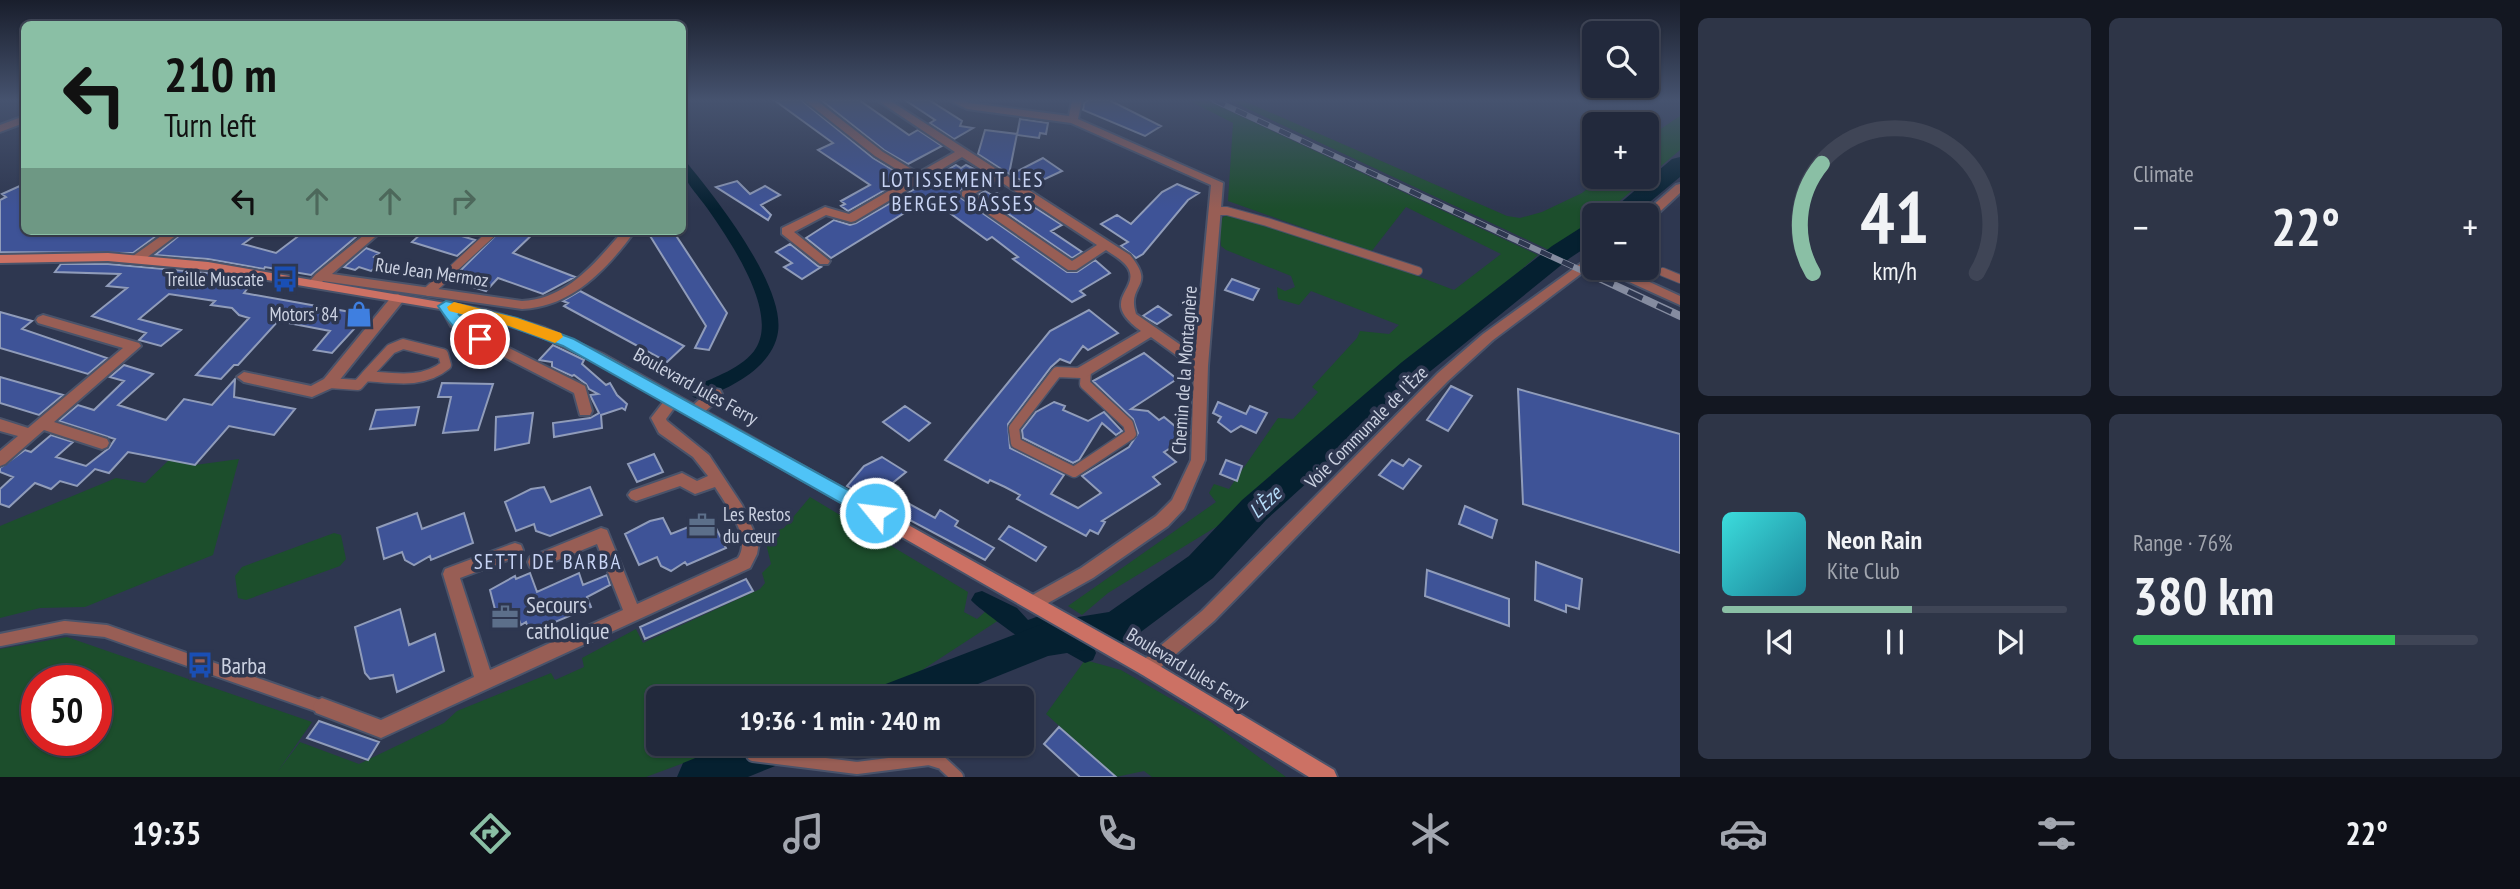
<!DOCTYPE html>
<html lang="en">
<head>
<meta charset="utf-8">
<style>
	:root { --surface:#22293c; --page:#2e3547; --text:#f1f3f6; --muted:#a2a6af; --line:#3f4556; --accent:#8abfa5 }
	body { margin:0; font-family:"PT Sans Narrow",sans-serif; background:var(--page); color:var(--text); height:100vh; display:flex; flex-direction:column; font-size:26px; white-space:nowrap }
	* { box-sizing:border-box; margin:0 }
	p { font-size:23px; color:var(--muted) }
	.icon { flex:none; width:38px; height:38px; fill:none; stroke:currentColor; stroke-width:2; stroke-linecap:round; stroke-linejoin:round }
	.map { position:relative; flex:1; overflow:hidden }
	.sheet { display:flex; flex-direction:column; gap:18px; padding:18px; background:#131721; width:840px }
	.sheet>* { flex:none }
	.top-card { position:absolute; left:21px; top:21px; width:665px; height:214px; border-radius:10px; box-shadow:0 2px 5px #0004,0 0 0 2px var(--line); background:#8abfa5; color:#111; overflow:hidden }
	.buttons { position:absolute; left:1582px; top:21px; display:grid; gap:14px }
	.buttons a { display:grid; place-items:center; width:77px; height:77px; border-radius:10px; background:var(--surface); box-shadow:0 2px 5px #0004,0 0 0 2px var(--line); font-size:35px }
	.speed { position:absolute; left:21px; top:665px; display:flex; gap:14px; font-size:35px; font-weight:700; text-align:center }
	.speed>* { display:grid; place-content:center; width:91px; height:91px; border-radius:50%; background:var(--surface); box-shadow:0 2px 5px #0004,0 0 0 2px var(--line); line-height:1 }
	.speed .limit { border:10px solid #d22; background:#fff; color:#111 }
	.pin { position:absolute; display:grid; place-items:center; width:60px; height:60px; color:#fff; margin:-30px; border:4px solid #fff; border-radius:50%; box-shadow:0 2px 7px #0007 }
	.me { position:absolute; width:77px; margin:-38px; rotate:299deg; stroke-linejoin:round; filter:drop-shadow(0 0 5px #0008) }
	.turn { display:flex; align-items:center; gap:24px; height:147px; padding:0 28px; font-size:32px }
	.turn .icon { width:91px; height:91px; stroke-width:2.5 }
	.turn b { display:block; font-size:49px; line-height:60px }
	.lanes { display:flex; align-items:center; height:66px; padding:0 28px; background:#0003; justify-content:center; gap:35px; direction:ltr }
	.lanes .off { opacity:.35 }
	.big { font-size:52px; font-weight:600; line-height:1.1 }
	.sheet .card { flex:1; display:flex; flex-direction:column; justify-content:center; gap:10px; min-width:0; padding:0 24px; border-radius:10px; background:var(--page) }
	.sheet .dial { align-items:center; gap:0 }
	.dial svg { height:182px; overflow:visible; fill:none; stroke:var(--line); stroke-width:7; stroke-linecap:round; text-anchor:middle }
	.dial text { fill:var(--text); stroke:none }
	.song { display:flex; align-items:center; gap:21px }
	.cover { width:84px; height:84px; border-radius:10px; background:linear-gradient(135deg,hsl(180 70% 55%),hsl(190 70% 35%)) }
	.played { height:7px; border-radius:4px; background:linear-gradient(90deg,var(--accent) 55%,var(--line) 55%) }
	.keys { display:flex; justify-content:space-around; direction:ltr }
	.heat { display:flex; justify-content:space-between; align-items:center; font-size:38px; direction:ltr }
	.charge { height:10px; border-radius:5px; background:linear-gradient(90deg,#34c759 76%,var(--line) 0) }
	.sheet .tiles { flex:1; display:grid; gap:18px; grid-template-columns:repeat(2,1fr) }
	.trip { position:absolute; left:646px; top:686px; width:388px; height:70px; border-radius:10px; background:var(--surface); box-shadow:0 2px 5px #0004,0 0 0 2px var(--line); font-weight:600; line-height:70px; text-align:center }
	.menu { display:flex; height:112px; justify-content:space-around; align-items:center; background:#0e1018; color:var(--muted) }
	.menu .icon { width:49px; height:49px }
	.menu .current { color:var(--accent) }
	.menu b { font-size:32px; color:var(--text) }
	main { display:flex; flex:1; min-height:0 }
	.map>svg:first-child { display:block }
</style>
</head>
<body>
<main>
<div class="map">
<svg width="1680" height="777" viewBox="0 0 1680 777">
	<rect width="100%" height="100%" fill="#2e3750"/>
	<path fill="#1c4e2c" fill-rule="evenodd" d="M1188,100H1206L1538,255L1247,508L1108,593L1082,615L1068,606L1216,502L1209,493L1214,484L1229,489L1278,418L1293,419L1318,392L1312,387L1357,338L1360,331L1389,334L1399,325L1311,291L1299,305L1278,299L1277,287L1285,291L1295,287L1291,276L1226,250L1221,246L1219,220L1225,216L1236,215L1367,257L1454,290L1501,254L1406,207L1371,252L1228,201L1233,123Z
		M1229,100H1242L1507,216L1520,218L1542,212L1582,193L1602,177H1647V138L1680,116V150L1603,215H1594V223L1551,251Z
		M239,459L213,555L85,607L40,608L0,618V526L116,478L145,483L169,460L195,465Z
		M810,497L968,592L964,612L977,619L986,611L999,620L916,674L853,698H658V744H735L646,777H0V649L67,637L312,722L278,771L300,742L359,764L444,723L457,711L551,673L555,680L584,667L582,658L636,629L643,643L760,589L765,583L762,573L771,564L764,535L784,528ZM37,681H96V740H37Z
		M334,533L341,535L346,559L340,566L246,600L238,598L235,576L242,567Z
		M1085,660L1121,670L1211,722L1286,777H1152L1144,771L1116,777L1046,714Z"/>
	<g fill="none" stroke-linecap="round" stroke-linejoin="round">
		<path fill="#052030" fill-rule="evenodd" d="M682,162L687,163C716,198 785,286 778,332C773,367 730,389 699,399L693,397L690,392L693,387C712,378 744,368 756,348C779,311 728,238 707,208C696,192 682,181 682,162Z
			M982,591L1017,608L1028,620L1039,616L1047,619L1093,646L1096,653L1093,660L1085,663L1037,636L1025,641C1020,639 973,604 971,600L975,593Z"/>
		<path fill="#052030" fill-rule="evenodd" d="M1680,157V177L1634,215H1606L1672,159Z
			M1594,223V242L1570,258L1422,378L1266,520L1213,578L1130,640L1117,645L1048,656L943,698H878L883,685L1047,622L1109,612L1189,556L1242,500L1402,362L1552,246L1585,225Z
			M730,744H801L795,758L748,777H677L683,763Z"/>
	</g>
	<path fill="#3e5397" stroke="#909cba" stroke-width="2" d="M774,100H801L873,158L906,178L848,211L841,206L845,204L841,201L870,185L818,150L833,143Z
		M821,100H859L909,135L918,130L942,146L908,164L884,150Z
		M905,100H929L962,121L960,126L973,128L954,139L930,123L935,120Z
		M1089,100H1109L1161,126L1145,136L1083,110L1084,103Z
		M1020,119L1048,123L1046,134L1040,133L1039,138L1017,135Z
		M985,130L1017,134L1009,174L978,154Z
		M1043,158L1062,171L1032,185L1010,175Z
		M956,165L961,168L966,165L980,172L968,179L973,182L961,190V198L1067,272H1077L1095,260L1110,273L1080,291L1085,295L1072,302L1013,259L1018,257L992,237L987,240L929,198L831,258L806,238L834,220L850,225L856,223Z
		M737,181L750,194L765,186L780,195L761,205L771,215L768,220L716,187Z
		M24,184V231H163L133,253L0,252V200L6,197L2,194Z
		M1177,184L1199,193L1188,200L1143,254L1136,258L1121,246L1128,242L1101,224L1117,215L1131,224L1162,192Z
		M985,191L992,195L997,193L1026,212L1034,207L1062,225L1051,231L1082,252L1072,258L979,194Z
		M185,231H261L243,244L276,253L305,231H363L311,275L265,267L264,269L208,259L155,255Z
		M424,231H445L475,240L457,256L412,242Z
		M500,231H536L513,253L575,277L543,294L498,278L486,291L451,280Z
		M647,231H673L727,313L709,350L695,348L706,326Z
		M790,244L818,266L821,267L802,279L784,267L792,263L776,252Z
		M366,248L379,253L374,257L384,261L371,271L359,267L355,270L344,267Z
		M61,264H108L208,273L254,280L244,293L367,315L332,353L314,350L330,331L278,321L238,365H234L221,379L196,375L249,318L239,315L232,308L211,305L215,301L169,294L139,319L181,330L161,346L139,340L146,333L92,316L127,288L107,286L120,274L55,272Z
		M1232,279L1259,289L1253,300L1225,290Z
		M580,291L684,346L667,362L564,306L568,303L563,301Z
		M1158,306L1171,315L1157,324L1143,316Z
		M1089,310L1118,333L1088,350L1083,346L1070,363L1060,359L1051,367L1008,424L1010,448L1064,475L1051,494L1078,508L1101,493L1082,476L1129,447L1138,433L1133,419L1093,381L1144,353L1177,379L1131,409L1148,411L1159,420L1164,417L1188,437L1164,452L1176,462L1153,477L1160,484L1102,521L1105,522L1098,534L1090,530L1086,536L1017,499L1020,495L1005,487L990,480L988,483L945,460L1050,331Z
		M0,312L32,321L22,329L107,358L88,374L0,348Z
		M553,345L584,360L582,364L606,385L610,383L617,395L627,404L625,410L622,408L601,415L602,428L554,437L553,423L590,418L599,413L590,395L598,394L589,389L586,384L574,375L572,376L552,367V362L539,360Z
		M124,365L153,374L118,405L166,420L184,399L212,405L235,379L234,397L295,409L274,435L229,426L195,465L128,452L109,473L95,469L77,486L60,481L51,489L35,483L9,507L0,504V489L13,477L0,472V468L25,450L31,452L51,435L73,442L56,457L86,466L109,448L115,439L59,421L78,405L94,410L124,381L110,377Z
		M0,377L63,395L39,415L0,403Z
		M442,383L493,384L478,430L443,433L451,397H438Z
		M1451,386L1472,396L1448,431L1427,420Z
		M1518,389L1680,434V553L1523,504Z
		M1054,402L1065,406L1063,410L1088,421L1104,412L1122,431L1116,435L1102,423L1079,460L1073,463L1023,438L1022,430L1036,412Z
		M1218,402L1246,414L1250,406L1267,413L1256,433L1241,426L1231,432L1218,422L1221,417L1213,413Z
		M905,406L930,423L909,441L883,422Z
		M419,407L415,425L370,429L376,410Z
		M533,413L529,443L495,450L496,417Z
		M654,454L663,472L637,482L628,464Z
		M882,457L906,472L884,490L935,518L940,510L958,521L955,526L994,548L985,560L910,520L909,522L847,486L864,466Z
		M1409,459L1421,466L1403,489L1379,475L1392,460L1403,466Z
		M1226,460L1242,466L1237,481L1220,474Z
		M544,487L551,502L590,487L602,515L550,536L536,531L534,524L516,531L505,502L531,489Z
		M1465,506L1497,520L1492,538L1459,524Z
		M417,513L422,529L464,513L473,543L431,560L430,556L414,565L405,560L402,552L384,559L377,528Z
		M663,518L671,534L711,518L726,548L687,565L685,562L671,571L661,566L657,557L639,565L625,534L650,521Z
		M1009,526L1046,547L1036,561L999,539Z
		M1536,562L1582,579L1579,609L1566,605V612L1535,600Z
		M1427,570L1509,599V626L1425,596Z
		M530,573L537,592L579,573L583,585L607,575L610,585L587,597L591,607L548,625L547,622L530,633L526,622L521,625L518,617L499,625L490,590L515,576L516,579Z
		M746,579L753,591L645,639L640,627Z
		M400,609L409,645L435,634L444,671L397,692L393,675L370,679L365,673L355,627Z
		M319,721L379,742L368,760L307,738Z
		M1059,727L1116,777H1080L1044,744Z"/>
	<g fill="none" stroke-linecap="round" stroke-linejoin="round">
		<g stroke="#4a536a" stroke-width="10">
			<path id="service-far2" d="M1214,211H1227L1267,222L1418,271
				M1663,272L1680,279
				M441,280L494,231"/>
		</g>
		<g stroke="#4a536a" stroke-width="13">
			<path id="service-far1" d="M429,291L443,278
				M403,344L443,354L446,365C423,384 394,378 366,376L391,349Z
				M1081,373L1057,372L1014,428L1016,443L1074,472L1131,434L1128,424L1085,384L1086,370
				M329,383L358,385L366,376"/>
		</g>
		<g stroke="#4a536a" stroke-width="16">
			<path id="service" d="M0,640L65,627L106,631L322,707
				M753,755L857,768L929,759L942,763L957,777"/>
		</g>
		<g stroke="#4a536a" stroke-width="4">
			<path id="minor" d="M804,100H816L883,152L918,173L955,152L877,100H889L1130,255C1157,288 1126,283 1136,314L1195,355L1211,185L1071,123L967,109L949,100H963L969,103L1069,116L1072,100H1082L1078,119L1223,183L1208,366L1205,460L1184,509L1168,526L1093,578L1039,608L1033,611L1027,608L1025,603L1027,598L1081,568L1156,516L1172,500L1191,460L1194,368L1151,337L1086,377H1076L1074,373L1076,369L1141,331C1097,300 1141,290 1128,268C1123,260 1113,255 1106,250L1076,270H1068L962,196V192L990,175L962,157L855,221L851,222L826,215L794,232L830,261L828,264H820L782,234V228L825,207L849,214L911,178L875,156ZM998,180L1097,245L1072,261L974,194Z
				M24,116V123L0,132V125Z
				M1680,184V193L1651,220L1647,221V215L1643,214L1676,185Z
				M168,231H182L141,262H133L131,259L133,256Z
				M369,231H382L332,274L522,301C567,299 595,263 623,231H635C607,269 572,307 522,309L323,281L317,287H309L307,284L316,274Z
				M1594,254V264L1493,340L1448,381L1214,621L1153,674L1147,676L1141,674L1138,668L1141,662L1202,611L1438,373L1483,334Z
				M1603,268H1619L1680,296V305L1605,271Z
				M398,294L404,298L403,301L334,387L312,397L244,382L237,377L244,372L311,386L324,379L393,295Z
				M446,302L451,303L461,320L485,336L585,386L592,411L590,415H580L574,393L475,342L451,326L440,306Z
				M43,315L139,343L141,346L54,422L107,439L109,443L107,447L102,449L44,430L5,464L0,466V451L18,436L0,431V419L28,428L123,348L38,323L36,320L38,317Z
				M715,389L720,390L722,394L720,398L700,416H690L688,412L690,408L710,390Z
				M673,395L678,396L680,400L666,419L667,421L709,455L742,505L759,543L757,554L750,568L381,738L316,713L313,707L316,701L322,698L381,720L474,677L443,574L445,569L509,545L515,543L521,545L523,550L521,555L460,578L490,670L623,610L597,544L536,569L530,567L528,562L530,557L601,528L607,530L637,604L738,558C752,537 726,505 715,487L695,494L680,486L636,501L631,499L628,495L631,491L682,473L697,481L708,476L693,457L659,433L651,418L668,396Z"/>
		</g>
		<g stroke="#4a536a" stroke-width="4">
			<path id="secondary" d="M108,253L208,262L486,310L545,328L603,354L1153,662L1334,770L1337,777H1309L1141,674L593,360L535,334L485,318L446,310L208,270L108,261L0,263V255Z"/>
		</g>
		<use href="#service-far2" stroke="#985e55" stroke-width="8"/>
		<use href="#service-far1" stroke="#985e55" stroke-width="10"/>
		<use href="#service" stroke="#985e55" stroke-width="12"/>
		<use href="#minor" fill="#985e55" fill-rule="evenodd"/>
		<use href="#secondary" fill="#cc7164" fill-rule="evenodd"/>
		<g stroke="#858ca0" stroke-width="6">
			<path id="rail-far1" d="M1214,100L1602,280"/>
		</g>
		<g stroke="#858ca0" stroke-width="8">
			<path id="rail" d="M1599,278L1680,316"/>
		</g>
		<use href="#rail-far1" stroke="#2e3750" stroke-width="4.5" stroke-dasharray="12" stroke-linecap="butt"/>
		<use href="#rail" stroke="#2e3750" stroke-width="5" stroke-dasharray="16" stroke-linecap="butt"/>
	</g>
	<linearGradient id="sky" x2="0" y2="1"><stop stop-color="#191e2c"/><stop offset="0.48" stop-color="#46536f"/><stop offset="1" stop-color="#46536f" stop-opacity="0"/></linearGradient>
	<rect width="1680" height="209" fill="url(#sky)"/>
	<path fill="#4fc3f7" stroke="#337fa1" stroke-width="2" d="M446,301L517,318L574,339L881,508L884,513L881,519L875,521L869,519L563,346L509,326L458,314L488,339L480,344C461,338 449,323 438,306Z"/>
	<path fill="#f59e0b" d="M454,302L517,318L561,333L563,337L555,343L509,326L449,311L447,307Z"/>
	<defs>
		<g id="bus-bare" transform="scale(2.1)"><path d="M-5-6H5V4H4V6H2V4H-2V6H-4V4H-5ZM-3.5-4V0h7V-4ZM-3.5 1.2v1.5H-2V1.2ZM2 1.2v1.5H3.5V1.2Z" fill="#1a4fb4" stroke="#2e3750" stroke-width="2.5" paint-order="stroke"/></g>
		<g id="shop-bare" transform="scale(2.1)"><path d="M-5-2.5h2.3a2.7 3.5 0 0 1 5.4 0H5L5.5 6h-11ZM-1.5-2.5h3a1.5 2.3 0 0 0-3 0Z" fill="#3f7fe0" stroke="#2e3750" stroke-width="2.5" paint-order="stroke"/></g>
		<g id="office-bare" transform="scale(2.1)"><path d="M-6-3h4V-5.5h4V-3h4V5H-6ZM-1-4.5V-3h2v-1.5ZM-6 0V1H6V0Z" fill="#5c6f8a" stroke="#2e3750" stroke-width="2.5" paint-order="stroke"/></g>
	</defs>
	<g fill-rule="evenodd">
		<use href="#bus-bare" x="285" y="279"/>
		<use href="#shop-bare" x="359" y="314"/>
		<use href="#office-bare" x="702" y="525"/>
		<use href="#office-bare" x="505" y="617"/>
		<use href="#bus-bare" x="200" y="665"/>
	</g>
	<g text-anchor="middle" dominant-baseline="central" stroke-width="7" stroke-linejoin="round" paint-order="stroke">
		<g font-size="19" fill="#cbd1e1" stroke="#2e3750">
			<text transform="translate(432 272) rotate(8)">Rue Jean Mermoz</text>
			<text transform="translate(1184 370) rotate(-86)">Chemin de la Montagnère</text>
			<text transform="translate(696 386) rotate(29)">Boulevard Jules Ferry</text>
			<text transform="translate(1366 427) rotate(-45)">Voie Communale de l'Èze</text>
			<text transform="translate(1188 668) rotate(31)">Boulevard Jules Ferry</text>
		</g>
		<g font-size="19" fill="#cbd1e1" stroke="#2e3750" text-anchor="end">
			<text x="264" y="279">Treille Muscate</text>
			<text x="338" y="314">Motors' 84</text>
			<text x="723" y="514" text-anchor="start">Les Restos<tspan x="723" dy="22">du cœur</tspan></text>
		</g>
		<g font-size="21" letter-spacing="2" fill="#c8d4f5" stroke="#2e3750">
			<text x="963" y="179">LOTISSEMENT LES<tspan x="963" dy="24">BERGES BASSES</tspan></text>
			<text x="548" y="561">SETTI DE BARBA</text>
		</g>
		<g font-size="21" font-style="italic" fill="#b6ddfa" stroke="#2e3750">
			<text transform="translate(1265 502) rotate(-43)">L'Èze</text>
		</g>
		<g font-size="23" fill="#cbd1e1" stroke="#2e3750" text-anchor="start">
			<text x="526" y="604">Secours<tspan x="526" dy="26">catholique</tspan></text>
			<text x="221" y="665">Barba</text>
		</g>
	</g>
</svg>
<div class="buttons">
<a><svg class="icon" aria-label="search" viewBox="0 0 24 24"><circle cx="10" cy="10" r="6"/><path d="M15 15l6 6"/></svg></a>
<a>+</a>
<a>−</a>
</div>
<div class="speed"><div class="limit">50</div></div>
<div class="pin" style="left:480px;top:339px;background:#d93025"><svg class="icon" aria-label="arrive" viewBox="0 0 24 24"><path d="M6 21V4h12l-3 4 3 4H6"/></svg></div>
<svg class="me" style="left:875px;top:513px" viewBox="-20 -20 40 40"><circle r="17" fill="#4fc3f7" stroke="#fff" stroke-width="3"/><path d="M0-11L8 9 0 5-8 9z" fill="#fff"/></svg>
<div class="trip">19:36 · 1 min · 240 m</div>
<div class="top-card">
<div class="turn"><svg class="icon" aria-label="left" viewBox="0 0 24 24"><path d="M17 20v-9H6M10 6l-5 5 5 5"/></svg><div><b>210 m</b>Turn left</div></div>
<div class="lanes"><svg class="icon" aria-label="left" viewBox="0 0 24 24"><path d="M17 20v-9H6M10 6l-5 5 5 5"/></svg><svg class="icon off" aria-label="ahead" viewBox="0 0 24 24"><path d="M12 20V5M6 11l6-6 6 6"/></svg><svg class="icon off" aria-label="ahead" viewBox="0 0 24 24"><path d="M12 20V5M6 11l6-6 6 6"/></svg><svg class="icon off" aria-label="right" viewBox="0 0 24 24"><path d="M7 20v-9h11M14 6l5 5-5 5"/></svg></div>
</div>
</div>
<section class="sheet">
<div class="tiles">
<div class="card dial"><svg viewBox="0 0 100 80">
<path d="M14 69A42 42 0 1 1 86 69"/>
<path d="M14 69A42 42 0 0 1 18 21" stroke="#8abfa5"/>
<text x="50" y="56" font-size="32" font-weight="700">41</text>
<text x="50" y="72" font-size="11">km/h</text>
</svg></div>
<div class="card"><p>Climate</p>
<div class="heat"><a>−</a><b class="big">22°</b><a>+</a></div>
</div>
<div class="card">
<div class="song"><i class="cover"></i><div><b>Neon Rain</b><p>Kite Club</p></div></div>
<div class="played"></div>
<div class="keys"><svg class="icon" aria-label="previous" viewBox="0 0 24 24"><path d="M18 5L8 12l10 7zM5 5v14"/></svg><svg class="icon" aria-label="pause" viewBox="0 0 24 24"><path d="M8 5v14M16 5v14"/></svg><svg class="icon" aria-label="next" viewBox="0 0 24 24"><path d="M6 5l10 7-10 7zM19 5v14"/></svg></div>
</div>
<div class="card"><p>Range · 76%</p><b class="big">380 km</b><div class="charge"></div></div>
</div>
</section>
</main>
<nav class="menu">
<b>19:35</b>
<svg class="icon current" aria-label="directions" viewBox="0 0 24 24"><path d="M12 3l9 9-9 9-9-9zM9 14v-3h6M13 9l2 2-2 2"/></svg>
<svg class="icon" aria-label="music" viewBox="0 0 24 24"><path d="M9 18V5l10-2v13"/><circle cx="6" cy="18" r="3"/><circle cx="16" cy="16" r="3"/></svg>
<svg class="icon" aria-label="phone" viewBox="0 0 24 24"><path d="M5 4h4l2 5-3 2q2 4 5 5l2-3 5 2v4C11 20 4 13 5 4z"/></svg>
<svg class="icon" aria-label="climate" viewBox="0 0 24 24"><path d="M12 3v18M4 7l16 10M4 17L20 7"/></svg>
<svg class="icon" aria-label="car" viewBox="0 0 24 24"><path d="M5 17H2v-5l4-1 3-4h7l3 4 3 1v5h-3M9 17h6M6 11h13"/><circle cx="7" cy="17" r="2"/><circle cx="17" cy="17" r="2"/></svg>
<svg class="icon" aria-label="filters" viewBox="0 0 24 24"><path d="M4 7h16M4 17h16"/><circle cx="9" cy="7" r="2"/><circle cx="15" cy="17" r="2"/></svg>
<b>22°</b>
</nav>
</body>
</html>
